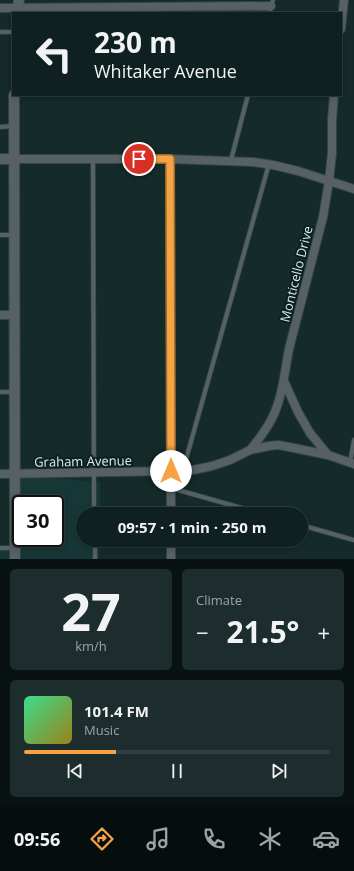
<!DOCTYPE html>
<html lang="en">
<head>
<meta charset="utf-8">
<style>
	:root { --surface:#0f2020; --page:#1d2d2d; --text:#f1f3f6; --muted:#9ba3a5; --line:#2f3e3e; --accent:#f5a345 }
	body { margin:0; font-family:"Open Sans",sans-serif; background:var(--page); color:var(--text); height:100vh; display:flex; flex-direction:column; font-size:15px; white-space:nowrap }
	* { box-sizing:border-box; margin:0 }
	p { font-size:13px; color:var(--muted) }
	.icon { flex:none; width:22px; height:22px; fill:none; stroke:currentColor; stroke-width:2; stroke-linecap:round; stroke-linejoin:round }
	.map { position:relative; height:559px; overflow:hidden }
	.sheet { display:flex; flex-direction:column; gap:10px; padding:10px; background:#081212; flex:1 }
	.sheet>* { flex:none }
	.hud { position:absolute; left:12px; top:12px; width:330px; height:84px; border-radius:0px; box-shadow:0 2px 6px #0003,0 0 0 1px var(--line); background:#0f2020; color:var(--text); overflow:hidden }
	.speed { position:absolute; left:12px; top:495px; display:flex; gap:8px; font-size:20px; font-weight:700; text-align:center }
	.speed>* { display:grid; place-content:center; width:52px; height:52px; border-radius:50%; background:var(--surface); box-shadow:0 2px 6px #0003,0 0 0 1px var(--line); line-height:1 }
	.speed .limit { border:2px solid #111; border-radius:6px; background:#fff; color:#111 }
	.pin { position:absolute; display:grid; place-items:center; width:34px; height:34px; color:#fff; margin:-17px; border:2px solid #fff; border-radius:50%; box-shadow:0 1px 4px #0007 }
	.me { position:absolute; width:44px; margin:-22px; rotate:0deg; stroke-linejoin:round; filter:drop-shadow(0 0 3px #0008) }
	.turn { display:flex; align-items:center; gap:14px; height:84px; padding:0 16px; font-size:18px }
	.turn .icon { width:52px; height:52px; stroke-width:2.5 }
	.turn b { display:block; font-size:28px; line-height:34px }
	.big { font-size:30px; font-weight:700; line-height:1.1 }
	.sheet .card { flex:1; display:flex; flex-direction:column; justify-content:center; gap:6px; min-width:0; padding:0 14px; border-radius:6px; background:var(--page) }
	.sheet .dial { align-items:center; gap:0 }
	.dial b { font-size:52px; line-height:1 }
	.song { display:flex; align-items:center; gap:12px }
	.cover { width:48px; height:48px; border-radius:6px; background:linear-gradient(135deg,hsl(150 70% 55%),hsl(50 70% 35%)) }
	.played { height:4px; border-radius:2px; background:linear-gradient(90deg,var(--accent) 30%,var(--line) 30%) }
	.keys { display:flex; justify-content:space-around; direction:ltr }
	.heat { display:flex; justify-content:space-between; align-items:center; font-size:22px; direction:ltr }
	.sheet .tiles { flex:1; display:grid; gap:10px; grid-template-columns:1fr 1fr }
	.card:last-child { grid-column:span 2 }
	.trip { position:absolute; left:76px; top:507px; width:232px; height:40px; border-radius:20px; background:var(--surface); box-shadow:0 2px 6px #0003,0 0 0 1px var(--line); font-weight:700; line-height:40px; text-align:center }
	.tabs { display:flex; height:64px; justify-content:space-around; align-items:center; background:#060d0d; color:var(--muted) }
	.tabs .icon { width:28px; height:28px }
	.tabs .selected { color:var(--accent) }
	.tabs b { font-size:18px; color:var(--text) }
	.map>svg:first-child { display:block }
</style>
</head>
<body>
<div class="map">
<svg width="354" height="559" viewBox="0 0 354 559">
	<rect width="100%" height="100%" fill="#142b2a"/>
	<path fill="#163735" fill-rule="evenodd" d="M14,474L100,482V514H83V540H100L99,559H0V548H15ZM21,504H55V538H21Z"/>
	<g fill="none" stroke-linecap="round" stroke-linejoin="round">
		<g stroke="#304645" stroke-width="5.5">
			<path id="service" d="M269,13L273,0
				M0,32H13
				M0,127L13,126
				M93,159L94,514
				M231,160L248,95
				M0,235H14
				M0,392H14
				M350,463L354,440
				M183,470L269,164
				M171,488L263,514
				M301,525L354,540
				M95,540V559
				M0,548H14"/>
		</g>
		<g stroke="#304645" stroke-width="10">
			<path id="minor" d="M0,8L271,6
				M341,29L344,0
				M14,159H170L253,162L273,165L298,171L354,189
				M170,159L171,514
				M0,315H14
				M284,381L298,412L310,433L328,455L354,464
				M250,450C256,443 262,435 267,427C282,405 284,375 289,349L323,217L329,181L332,153V120L334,95
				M0,474L171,471L193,470L212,466L230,460L250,450L269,446L278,445L289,447L328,455
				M171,540V559"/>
		</g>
		<g stroke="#304645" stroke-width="12">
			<path id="tertiary" d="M17,13L19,0
				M14,95L15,559
				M0,159H14"/>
		</g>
		<use href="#service" stroke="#576164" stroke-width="4"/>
		<use href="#minor" stroke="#576164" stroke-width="8"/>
		<use href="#tertiary" stroke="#576164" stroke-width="10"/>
	</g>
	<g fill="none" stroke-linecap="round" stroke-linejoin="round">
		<g stroke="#9f6a2d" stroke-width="10">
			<path id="route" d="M139,159H170L171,471"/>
		</g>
		<use href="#route" stroke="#f5a345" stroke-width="7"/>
	</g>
	<g text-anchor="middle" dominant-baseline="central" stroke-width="4" stroke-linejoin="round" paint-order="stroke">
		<g font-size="13" fill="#ddeae9" stroke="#0a2120">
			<text transform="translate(296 274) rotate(-76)">Monticello Drive</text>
			<text transform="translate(83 461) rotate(-1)">Graham Avenue</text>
		</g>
	</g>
</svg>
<div class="speed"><div class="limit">30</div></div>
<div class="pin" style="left:139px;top:159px;background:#d93025"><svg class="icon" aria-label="arrive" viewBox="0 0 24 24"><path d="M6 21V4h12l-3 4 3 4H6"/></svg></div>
<svg class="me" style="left:171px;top:471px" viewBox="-20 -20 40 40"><circle r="19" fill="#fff"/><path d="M0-13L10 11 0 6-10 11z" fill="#f5a345"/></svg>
<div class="trip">09:57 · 1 min · 250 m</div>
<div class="hud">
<div class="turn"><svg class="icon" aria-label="left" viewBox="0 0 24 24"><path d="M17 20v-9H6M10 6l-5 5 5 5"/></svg><div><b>230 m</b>Whitaker Avenue</div></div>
</div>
</div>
<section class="sheet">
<div class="tiles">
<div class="card dial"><b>27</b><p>km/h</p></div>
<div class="card"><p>Climate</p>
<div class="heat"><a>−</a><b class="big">21.5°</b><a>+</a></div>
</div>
<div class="card">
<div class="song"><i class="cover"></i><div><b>101.4 FM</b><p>Music</p></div></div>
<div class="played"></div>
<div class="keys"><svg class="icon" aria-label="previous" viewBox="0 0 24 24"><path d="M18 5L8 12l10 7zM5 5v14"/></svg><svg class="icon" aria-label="pause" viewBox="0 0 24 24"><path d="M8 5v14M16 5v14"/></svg><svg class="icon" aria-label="next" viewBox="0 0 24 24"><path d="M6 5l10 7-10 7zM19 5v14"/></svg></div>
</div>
</div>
</section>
<nav class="tabs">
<b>09:56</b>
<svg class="icon selected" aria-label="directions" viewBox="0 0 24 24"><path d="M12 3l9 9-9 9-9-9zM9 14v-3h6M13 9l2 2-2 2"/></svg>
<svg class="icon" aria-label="music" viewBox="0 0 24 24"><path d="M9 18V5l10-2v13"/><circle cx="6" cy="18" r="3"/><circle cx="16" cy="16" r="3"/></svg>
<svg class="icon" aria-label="phone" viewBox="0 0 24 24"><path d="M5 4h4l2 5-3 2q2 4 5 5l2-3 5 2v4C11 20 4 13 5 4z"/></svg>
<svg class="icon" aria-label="climate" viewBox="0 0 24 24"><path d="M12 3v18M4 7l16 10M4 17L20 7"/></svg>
<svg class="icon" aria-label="car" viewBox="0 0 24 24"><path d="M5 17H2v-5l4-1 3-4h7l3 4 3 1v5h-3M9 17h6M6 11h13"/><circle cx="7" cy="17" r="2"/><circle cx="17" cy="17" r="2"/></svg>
</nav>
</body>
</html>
